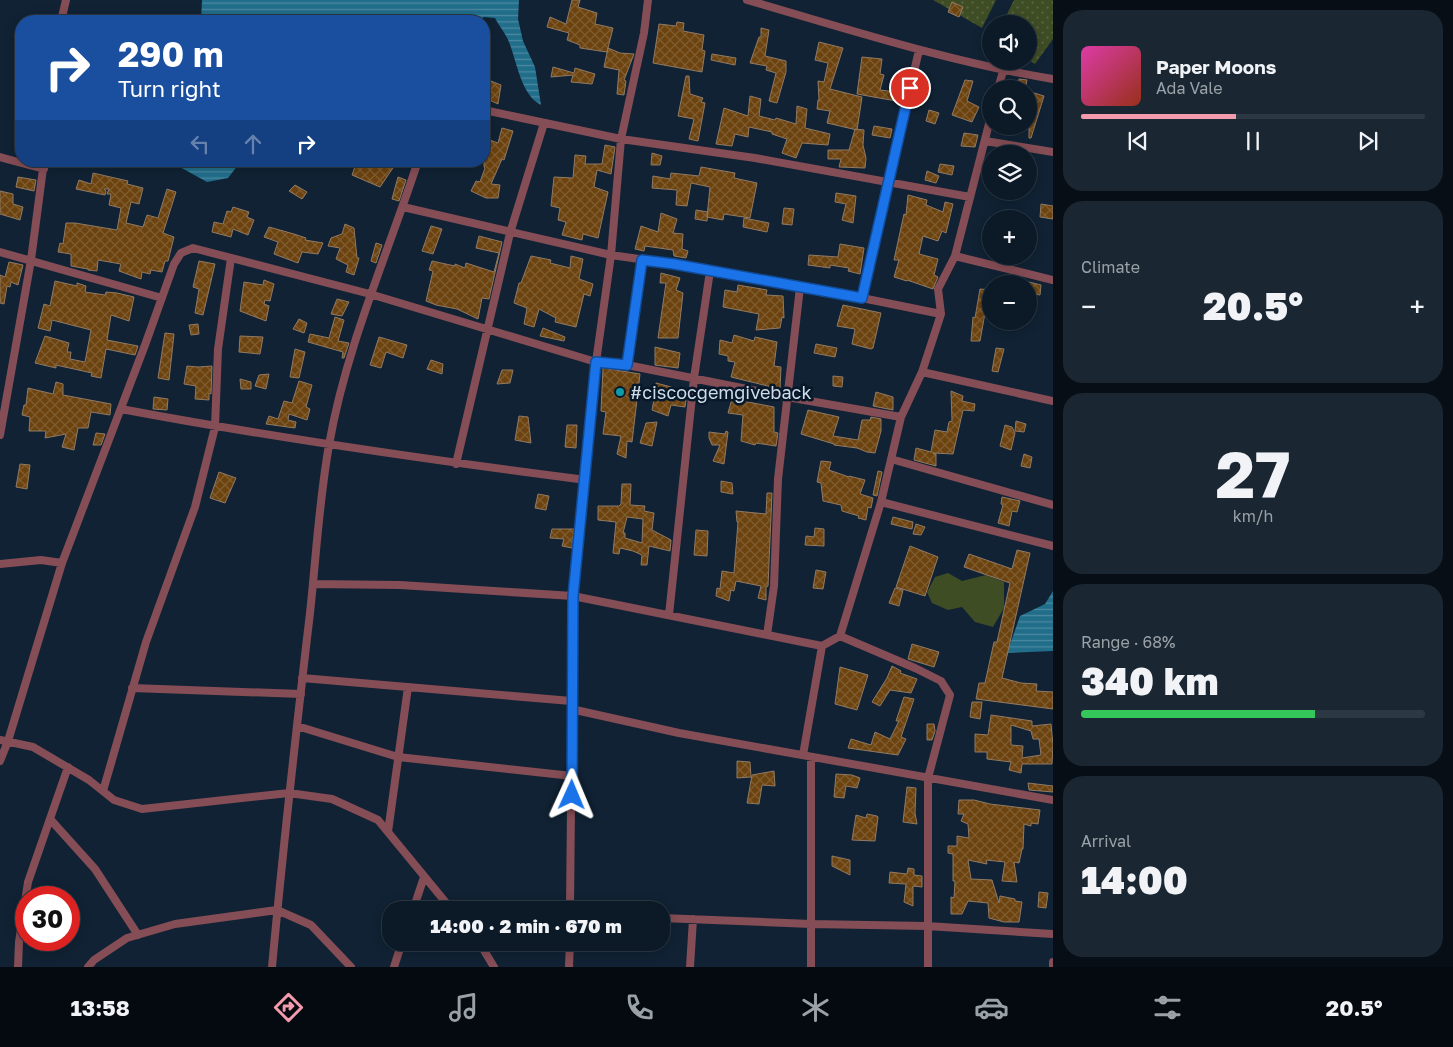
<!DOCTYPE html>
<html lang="en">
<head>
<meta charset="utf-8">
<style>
	:root { --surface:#0c1a27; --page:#1a2733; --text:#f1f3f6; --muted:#9aa1a7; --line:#2c3844; --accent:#f39aac }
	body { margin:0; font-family:"Golos Text",sans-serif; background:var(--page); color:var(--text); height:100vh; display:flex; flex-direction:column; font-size:19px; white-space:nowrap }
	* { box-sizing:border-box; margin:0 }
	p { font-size:16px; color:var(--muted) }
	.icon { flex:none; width:28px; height:28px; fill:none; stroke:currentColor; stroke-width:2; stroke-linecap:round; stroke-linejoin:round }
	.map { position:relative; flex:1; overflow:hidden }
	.side { display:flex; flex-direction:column; gap:10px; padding:10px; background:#070e15; width:400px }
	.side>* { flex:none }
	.top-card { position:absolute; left:15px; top:15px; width:475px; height:152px; border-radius:20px; box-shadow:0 2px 12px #0003,0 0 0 1px var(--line); background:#1a4fa0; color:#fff; overflow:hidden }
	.buttons { position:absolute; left:982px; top:15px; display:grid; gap:10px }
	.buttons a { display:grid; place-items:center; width:55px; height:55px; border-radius:50%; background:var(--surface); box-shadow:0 2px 12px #0003,0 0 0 1px var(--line); font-size:25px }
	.speed { position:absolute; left:15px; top:886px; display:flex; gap:10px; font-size:25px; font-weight:700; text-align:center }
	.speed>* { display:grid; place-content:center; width:65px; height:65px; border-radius:50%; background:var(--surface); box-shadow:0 2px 12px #0003,0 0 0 1px var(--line); line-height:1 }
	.speed .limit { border:8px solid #d22; background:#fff; color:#111 }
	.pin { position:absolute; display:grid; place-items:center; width:42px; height:42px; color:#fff; margin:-21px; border:2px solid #fff; border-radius:50%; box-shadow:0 1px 5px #0007 }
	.me { position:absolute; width:55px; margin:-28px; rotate:1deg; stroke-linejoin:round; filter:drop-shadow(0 0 4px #0008) }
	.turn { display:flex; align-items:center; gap:18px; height:105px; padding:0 20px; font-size:22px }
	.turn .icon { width:65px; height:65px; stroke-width:2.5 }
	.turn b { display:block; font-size:35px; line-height:42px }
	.lanes { display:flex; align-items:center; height:48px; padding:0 20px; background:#0003; justify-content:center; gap:25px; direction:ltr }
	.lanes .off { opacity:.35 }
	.big { font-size:38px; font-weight:800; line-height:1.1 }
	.side .widget { flex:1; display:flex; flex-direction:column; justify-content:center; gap:8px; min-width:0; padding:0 18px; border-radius:20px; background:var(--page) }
	.side .dial { align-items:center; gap:0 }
	.dial b { font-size:65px; line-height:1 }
	.song { display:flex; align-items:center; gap:15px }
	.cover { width:60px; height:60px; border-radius:8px; background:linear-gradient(135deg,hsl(320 70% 55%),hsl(10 70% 35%)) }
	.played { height:5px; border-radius:2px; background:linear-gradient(90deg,var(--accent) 45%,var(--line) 45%) }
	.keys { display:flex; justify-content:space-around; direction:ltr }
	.heat { display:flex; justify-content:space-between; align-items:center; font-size:28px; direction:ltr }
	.charge { height:8px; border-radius:4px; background:linear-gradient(90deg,#34c759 68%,var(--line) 0) }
	.trip { position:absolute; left:382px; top:901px; width:288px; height:50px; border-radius:20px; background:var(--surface); box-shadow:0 2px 12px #0003,0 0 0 1px var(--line); font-weight:800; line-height:50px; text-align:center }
	.dock { display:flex; height:80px; justify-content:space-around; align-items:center; background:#050a10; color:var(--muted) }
	.dock .icon { width:35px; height:35px }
	.dock .selected { color:var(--accent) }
	.dock b { font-size:22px; color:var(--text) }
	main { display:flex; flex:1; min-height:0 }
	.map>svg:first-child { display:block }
</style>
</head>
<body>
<main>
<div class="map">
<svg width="1053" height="967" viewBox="0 0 1053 967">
	<defs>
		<pattern id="grass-dots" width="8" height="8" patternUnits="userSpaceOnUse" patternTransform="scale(1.25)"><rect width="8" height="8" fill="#3f4d25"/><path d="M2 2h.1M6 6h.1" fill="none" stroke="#5a6645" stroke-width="1.8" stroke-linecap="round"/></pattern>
		<pattern id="water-rules" width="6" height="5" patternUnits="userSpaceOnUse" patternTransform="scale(1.25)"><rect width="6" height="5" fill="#216e8b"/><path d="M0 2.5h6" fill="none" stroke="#4b89a1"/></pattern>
		<pattern id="building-cross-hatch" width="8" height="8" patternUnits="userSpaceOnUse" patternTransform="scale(1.25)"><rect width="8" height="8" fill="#6c420e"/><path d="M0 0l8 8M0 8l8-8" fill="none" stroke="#805d31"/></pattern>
	</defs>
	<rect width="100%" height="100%" fill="#102234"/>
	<path fill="url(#grass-dots)" d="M933,0H996L982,28Z
		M1014,0H1053V39L1035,64L1029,60V24H1002Z"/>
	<path fill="#3f4d25" d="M948,573L962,581L986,575L1004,582V608L993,627L975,622L962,607L948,610L932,603L927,592L935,577Z"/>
	<path fill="url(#water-rules)" d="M202,0H519L518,19L523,41L535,67L541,105C521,95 517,62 509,42C506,34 499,26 495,18L484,17L480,21H201Z
		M169,161H236L238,165L228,178L207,182Z
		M1053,591V651L1007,653L1020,616L1045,604Z"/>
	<path fill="url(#building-cross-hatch)" stroke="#907a64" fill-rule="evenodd" d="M572,0H580L578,7L597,13L595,24L613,28L607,52L580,48V45L567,40L569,33L547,27L550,17L566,24Z
		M952,2L963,7L959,17L948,12Z
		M677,22L684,23L683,31L704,35L702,50L705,51L702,72L653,63L659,24L676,26Z
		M761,28L769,30L765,56L786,61V72L777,103L769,101L776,73L766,70L767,66L750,63L759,37H761Z
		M819,42L843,48L830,89L862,97L857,130L827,123L830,111L817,109L818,100H819L818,81L824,82L828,63L815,60Z
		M608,48L620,53L634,54L624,80L626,81L624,95L617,94L619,70L604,67Z
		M712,54L736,58L735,65L711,60Z
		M862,57L882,59L880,74L884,75L880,90L897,92L896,101L857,94Z
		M553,67L574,73L575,68L595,74L592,84L571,82L573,75L551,77Z
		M686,76H689L690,94L703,98L701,102L705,103L698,141L689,139L694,119L678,116Z
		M1019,79L1027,80L1025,89H1017Z
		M965,80L973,81L967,101L979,107L972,122L952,115Z
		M491,81L501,85L498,104L485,98Z
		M1031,92L1044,96L1031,138H1029V99Z
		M750,96L761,99L759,116L775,120L776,118L796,124L797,106L807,109L805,128L830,134L828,145L802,143L796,158L782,153L787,139L772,134V132L749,127L748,137L735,134L732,146L716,144L724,108L748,116Z
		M929,110L939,113L935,124L926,121Z
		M874,126L892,129L890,138L872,135Z
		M502,128L513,131L504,160L502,159L491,184L500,185L498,198H486L471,191L476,181L480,182L485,168L484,167V152L487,139L498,143Z
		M855,129L864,130L863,145L866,158L865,168L839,167L841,159H828V150H849Z
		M964,133L978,135L975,147L961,146Z
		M605,145L615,147L611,174L597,170L594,187L608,192L598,238L583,234L582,240L562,235L566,222L558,220L560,208L551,206L554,177L573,178L575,155L586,156L585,164H602Z
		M652,153L662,156L660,165H651Z
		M357,161H362L374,166L376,161H389L395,165L380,187L352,175Z
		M940,164L954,166L952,175L938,172Z
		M701,167L735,173L734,178L757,183L750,218L724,214L723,220L707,217L710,187L691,183L687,206L676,205L677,190L652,188L653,176L670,179L671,173L699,176Z
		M927,171L939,176L936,183L925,180Z
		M93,173L128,181L127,184L143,188L139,204L131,202L126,223L143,227L147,215L158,218L167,189L176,192L163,233L174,237L168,261H165L162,272L151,270L150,274L142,272L141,279L119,271L121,264L98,260L97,271L88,270V269L71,266V254L58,252L60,243L63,244L66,223H75L117,230L121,208L109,205L111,194H107L109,189H104L106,191L105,195L76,189L79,180L91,184Z
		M18,177L36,180L34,191L16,187Z
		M398,177L406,180L399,201L392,199Z
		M295,185L307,192L302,199L289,191Z
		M0,191L13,194V204L23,207L20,220L0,214Z
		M836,193L856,196L853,223L842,220L846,204L835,202Z
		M908,195L927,200L926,205L943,212L945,202L953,204L946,233L942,231L938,241L923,236L919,254L938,259L934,275L938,277L933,289L907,280V281L894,277L899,260H894L904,214L906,215Z
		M1041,204L1053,206V219L1040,217Z
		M233,207L249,212L247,217L254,220L248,235L233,229L231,237L212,232L214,222L223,224L227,211L231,212Z
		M784,208L794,209L792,225L782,224Z
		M696,210L708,212L707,221L695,219Z
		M661,213L677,219L673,233L683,234L682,249L688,251L686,258L674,256L673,250L645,246L644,251L635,249L641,226L658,232Z
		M744,218L769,223L767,232L743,227Z
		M345,224L354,228L357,258H359L354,275L346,272L348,265L336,259L340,248L328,246L331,238L342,234Z
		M431,226L442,229L433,254L422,251Z
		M269,227L294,234L306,238L305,240L323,243L318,254L302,252L298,263L274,254L278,242L264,237Z
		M479,236L502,242L489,299L482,298L478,319L457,309L436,305L426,301L433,271L429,270L432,261L455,266V264L465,268L466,263L494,272L499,253L476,248Z
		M376,243L382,245L376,263L371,261Z
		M840,244L864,248L860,274L848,271L849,268L830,265V268L808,265L809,255L838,257Z
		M531,256L551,260L550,263L570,268L571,256L583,259L579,279L593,284L590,296L584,294L576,327L555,322L556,318L539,309L534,327L524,324L527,308L514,303L519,283H521Z
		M199,261L215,264L203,315L195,313L199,289L193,287Z
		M9,262L23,265L18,285L11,282L10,287L7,286L4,304L0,303V275L5,277Z
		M661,273L680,278L676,290L683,293L678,338H658L666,283H660Z
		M264,280L274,284L270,301L265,300L264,304L269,306L266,321L240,311L244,282L263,285Z
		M55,281L77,286V283L86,286L85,292L105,295L106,292L117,293L134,297L129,321L111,315L107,340L138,346L135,355L106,349L101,378L91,376L92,373L56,365V368L35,363L45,336L69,343L67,352H71L70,359L85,362L91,330L52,320L50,331L38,328L44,304L50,306Z
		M1029,282L1041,285L1040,295L1029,293Z
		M738,285L767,290L766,295L783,296L784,318L782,317L780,328L756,330L759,314L723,307L725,290L737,292Z
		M980,289L991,290V306L988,313H985L980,341H971L973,317L975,318Z
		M337,299L349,302L342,316L331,314Z
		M843,305L881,313L873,348L871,349L852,344L855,329L837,326Z
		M335,317L344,320L338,341L349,343L344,358H342L343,352L308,342L310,334L329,338Z
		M299,319L307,323L304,333L293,329Z
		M198,324L199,334L191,335L189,325Z
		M543,328L565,337L564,341L540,336Z
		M165,333L174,334L169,380L158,378Z
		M734,335L754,341L755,337L777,342L774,366L781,367L780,389L731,377L735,362L728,361V356L719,354L720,340L732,343Z
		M240,336L263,337L260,354L239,352Z
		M379,337L407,345L403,358L386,352L381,368L370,365Z
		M816,344L837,348L835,357L814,353Z
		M655,347L680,353L678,368L655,365Z
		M996,348L1004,349L998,372L992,371Z
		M295,349L305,352L299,378L290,377Z
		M431,360L443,364L442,374L427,369Z
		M187,366L198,367L212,366L211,394L209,393V400L195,399L196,386L184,384Z
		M603,368L640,374L632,442L627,441L626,458L617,454L621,436L603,434L606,412L601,411Z
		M502,370H513L510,383L497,384Z
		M269,374L266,389L255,386L259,375Z
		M833,376L843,377L842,387L833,386Z
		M240,379L251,382V389H241Z
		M299,381L312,385L306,407L310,409L307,420L289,414L288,420L296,422L295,428L266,424L269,416L278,419L284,401L292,403Z
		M56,382L63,384V395L111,404L110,415L91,412L88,428H78L74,450L62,447L66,434L45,438L46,431H29L30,417L22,415L24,405H26L28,388L53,394Z
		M656,383L675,388L674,391L687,392L685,407L671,405L668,416L652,410L655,394H653Z
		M951,391L963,396L962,401L975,404L974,411L963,410L953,454L933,453L936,454V466L914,460L916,448L931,452L935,430L947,432L949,422L952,421Z
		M876,392L893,397V410L873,406Z
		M154,397L168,399L167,410L153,409Z
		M732,399L774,407V432L778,433L776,446L756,443L755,445L741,441L743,415L728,413Z
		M808,410L839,417L833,436L858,440L862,420H870L871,417L881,419V431L875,453L867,452L857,448L834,445V444L801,434Z
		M519,416L528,417L531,443L515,440Z
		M1016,421L1026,424L1024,432L1015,431Z
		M657,422L652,446L640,443L646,423Z
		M567,425H577L576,448L565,447Z
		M1005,425L1012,427L1015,433L1011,450L1000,446Z
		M726,431L728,432L724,464L713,461L720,445H712L709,438V432L725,434Z
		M96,433L105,434L101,445H93Z
		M1024,454L1032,457L1030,468L1021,466Z
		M821,461L831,462L829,470L849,477V476L865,480L860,494L873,498L871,508L868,507L866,520L858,518L859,516L842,511L841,505L823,501L821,483L817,482Z
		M20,464L30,465L27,489L16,487Z
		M878,471L882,472L877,496L873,495Z
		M219,472L236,478L225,503L210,498Z
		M721,481L732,483L733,494L721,492Z
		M622,484H631L630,505L645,506L644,511L654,513L652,530L671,540L670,551L649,546L647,565H641L642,555L633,551L620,548L619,554L613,553L616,522L598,520V506H619L621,504ZM627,517L643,519L642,543L625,538V533H623Z
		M767,493H772L768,586L766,587V600L758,598L761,586L736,581L734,591L731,590L729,601L716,596L717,588L720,589L722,571L734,573L738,522H737L736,511L766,514Z
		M538,494L549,496L546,510L535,508Z
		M1002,497L1020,501L1017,512L1012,511L1009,526L998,523L1003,505L1001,504Z
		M893,517L913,522L912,529L891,524Z
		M916,524L925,527L921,535L913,534Z
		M815,528L824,529V546L805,545L806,536L814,537Z
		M552,529H574L572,548L562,546L564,539L550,538Z
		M696,530L708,531L707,556L694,555Z
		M910,546L938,557L925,596L896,587Z
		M1017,550L1030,553L1002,678L1021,683L1037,684L1036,691L1053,692V709L976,699L979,683H985L994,642H997L1010,583L964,567L969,554L1012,569Z
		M816,570L826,572L823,589L813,588Z
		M895,588L903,590L899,606L889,603Z
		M912,644L939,652L934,667L908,659Z
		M892,666L901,671L900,673L917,679L911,693L890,690L880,706L872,702L887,678Z
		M840,667L868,675L857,710L835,704Z
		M904,697L914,699L901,737L906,739L898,755L848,748L851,739L871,745L875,732L890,739L899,721H896Z
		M972,702H982L980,719L970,717Z
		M991,715L1032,721V726L1051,724L1053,745L1052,764H1022L1021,773L1009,770L1011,762L987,759V752H975V734L988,735ZM1011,725L1031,731L1033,739H1039L1041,755L1022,758L1023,746L1011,745Z
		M927,724H934L935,731L932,740H927Z
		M737,761L750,762L751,777L737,778Z
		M774,771L775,786L762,785L759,804L747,803L752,775Z
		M836,774L852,775L860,778L857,788L846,786L844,798L834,797Z
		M1028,783L1053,786V792L1029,790Z
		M907,787L916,788L915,813L917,824L903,822Z
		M959,800H974L990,804L1040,810L1038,824L1031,823V826L1024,824L1023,849H1022L1019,863L1014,862L1017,882L1002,881L1005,862L986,860L987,864L968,860L971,879L992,880L999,903L1000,896L1015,899V901L1022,902L1019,922H1004L989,918L988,903L968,901L962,914H951V897L954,898L955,881H953V854L948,853V846H957V836L969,838L968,824L961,821L964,814H958Z
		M867,814L877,816L878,817L875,841L852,840L856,815L866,818Z
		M832,856L850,860V875L832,866Z
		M908,868L914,869V875L922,876V887L913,886V906L904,902L906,884L889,883L890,872L907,874Z
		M1039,892L1048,893L1046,908L1038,907Z"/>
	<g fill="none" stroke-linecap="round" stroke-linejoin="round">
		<path stroke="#854d55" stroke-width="8" d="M747,0C848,29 949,62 1053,79
			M61,21L66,0
			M998,89L1003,71
			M484,110L621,139L755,158L970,197
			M985,141L1053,152
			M0,157L44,169
			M403,207L611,255L674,264L862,298L941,314
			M0,252L162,298
			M955,256L1053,280
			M862,298L919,50
			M627,365L642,260
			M922,372L1053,401
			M121,409C275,438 430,460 586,480
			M0,435L31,260L44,161
			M891,459L1053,505
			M456,464L510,233L544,123
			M881,502L1053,546
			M0,564L41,560L62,563
			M313,584L400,585L573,596L822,646L840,636L881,502L901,417L922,372L941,314L938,289L955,256L991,116
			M669,615L694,378L710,271
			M767,635L774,586L778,479L800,287
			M840,636L915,668L941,681L950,695L928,778V967
			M302,678L571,701
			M132,688L301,694
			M571,709L679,733L1053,800
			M297,726L398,757L572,776
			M0,740L33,747L89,780L114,800L142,809L289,793L332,799L378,820L452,910
			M803,755L822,646
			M0,761L8,741L62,563L145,345L174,264L181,253L193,248L370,294L596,362L627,365L787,397L901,417
			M103,791L146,642L195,507L215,427L218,349L231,258
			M50,819L95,869L138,935
			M388,832L408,687
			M413,910L424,877
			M570,910L573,596L596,362L611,255L621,139L644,33L648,0
			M661,918L811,924L927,926L1053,934
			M479,942L494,967
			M18,967L19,942L28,882L68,767
			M88,967L94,960L127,938L175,924L277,910L311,925L351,967
			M272,967C283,849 296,731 310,613C316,558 319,501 329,445C346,347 387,256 418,161
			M394,967L402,942
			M569,967L570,942
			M690,967L693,919
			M811,967V757
			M1053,967V962"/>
	</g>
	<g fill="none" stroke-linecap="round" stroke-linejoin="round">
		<g stroke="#114b97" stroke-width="12">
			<path id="route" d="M572,795L573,596L596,362L627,365L642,260L674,264L862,298L910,88"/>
		</g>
		<use href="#route" stroke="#1a73e8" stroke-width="9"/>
	</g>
	<circle fill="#0f9aa8" stroke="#07182a" stroke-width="2" cx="620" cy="392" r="5"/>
	<g text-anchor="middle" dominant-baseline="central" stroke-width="5" stroke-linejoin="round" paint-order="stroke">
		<g font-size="18" fill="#d0dce8" stroke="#07182a" text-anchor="start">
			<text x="630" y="392">#ciscocgemgiveback</text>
		</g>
	</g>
</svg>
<div class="buttons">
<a><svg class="icon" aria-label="sound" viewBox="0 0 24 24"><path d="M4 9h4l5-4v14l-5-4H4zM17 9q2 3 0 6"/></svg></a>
<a><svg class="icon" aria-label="search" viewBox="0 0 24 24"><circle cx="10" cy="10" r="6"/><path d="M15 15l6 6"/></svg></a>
<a><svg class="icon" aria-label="layers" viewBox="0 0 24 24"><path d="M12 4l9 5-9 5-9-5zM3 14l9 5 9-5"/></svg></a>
<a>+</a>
<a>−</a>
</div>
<div class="speed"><div class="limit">30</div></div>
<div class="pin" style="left:910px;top:88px;background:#d93025"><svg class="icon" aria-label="arrive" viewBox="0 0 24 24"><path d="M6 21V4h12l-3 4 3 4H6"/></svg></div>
<svg class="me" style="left:572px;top:795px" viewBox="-20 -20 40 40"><path d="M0-17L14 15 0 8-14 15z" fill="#1a73e8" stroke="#fff" stroke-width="4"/></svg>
<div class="trip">14:00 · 2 min · 670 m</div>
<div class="top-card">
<div class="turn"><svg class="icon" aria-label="right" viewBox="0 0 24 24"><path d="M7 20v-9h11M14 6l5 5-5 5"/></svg><div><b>290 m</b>Turn right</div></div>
<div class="lanes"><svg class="icon off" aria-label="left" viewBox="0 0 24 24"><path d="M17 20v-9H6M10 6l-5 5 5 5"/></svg><svg class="icon off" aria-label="ahead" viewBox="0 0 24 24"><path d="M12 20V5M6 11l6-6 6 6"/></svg><svg class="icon" aria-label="right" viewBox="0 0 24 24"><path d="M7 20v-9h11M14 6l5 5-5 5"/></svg></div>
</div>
</div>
<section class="side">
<div class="widget">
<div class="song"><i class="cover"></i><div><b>Paper Moons</b><p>Ada Vale</p></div></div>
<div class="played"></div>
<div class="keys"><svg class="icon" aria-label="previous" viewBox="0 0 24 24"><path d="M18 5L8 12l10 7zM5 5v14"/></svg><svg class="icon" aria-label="pause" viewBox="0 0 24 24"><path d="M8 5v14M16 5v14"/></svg><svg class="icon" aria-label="next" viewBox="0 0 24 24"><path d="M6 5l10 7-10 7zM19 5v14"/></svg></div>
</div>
<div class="widget"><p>Climate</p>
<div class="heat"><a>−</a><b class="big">20.5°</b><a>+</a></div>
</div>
<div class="widget dial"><b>27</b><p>km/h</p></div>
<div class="widget"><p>Range · 68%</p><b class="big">340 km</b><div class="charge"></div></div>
<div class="widget"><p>Arrival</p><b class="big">14:00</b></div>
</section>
</main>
<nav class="dock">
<b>13:58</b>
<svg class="icon selected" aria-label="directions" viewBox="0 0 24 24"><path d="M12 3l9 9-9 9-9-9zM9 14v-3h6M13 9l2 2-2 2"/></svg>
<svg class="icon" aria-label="music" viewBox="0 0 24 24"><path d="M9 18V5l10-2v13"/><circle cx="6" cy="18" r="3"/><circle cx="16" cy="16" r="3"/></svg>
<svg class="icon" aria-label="phone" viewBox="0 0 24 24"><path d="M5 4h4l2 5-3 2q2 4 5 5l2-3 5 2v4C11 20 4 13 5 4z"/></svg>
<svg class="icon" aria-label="climate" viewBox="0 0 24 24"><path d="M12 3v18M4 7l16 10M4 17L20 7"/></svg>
<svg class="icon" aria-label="car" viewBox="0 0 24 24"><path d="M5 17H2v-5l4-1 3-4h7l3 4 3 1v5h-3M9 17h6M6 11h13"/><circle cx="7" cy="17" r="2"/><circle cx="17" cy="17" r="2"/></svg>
<svg class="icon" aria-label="filters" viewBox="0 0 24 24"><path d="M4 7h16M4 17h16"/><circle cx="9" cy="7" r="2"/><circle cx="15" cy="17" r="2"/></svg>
<b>20.5°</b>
</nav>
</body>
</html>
